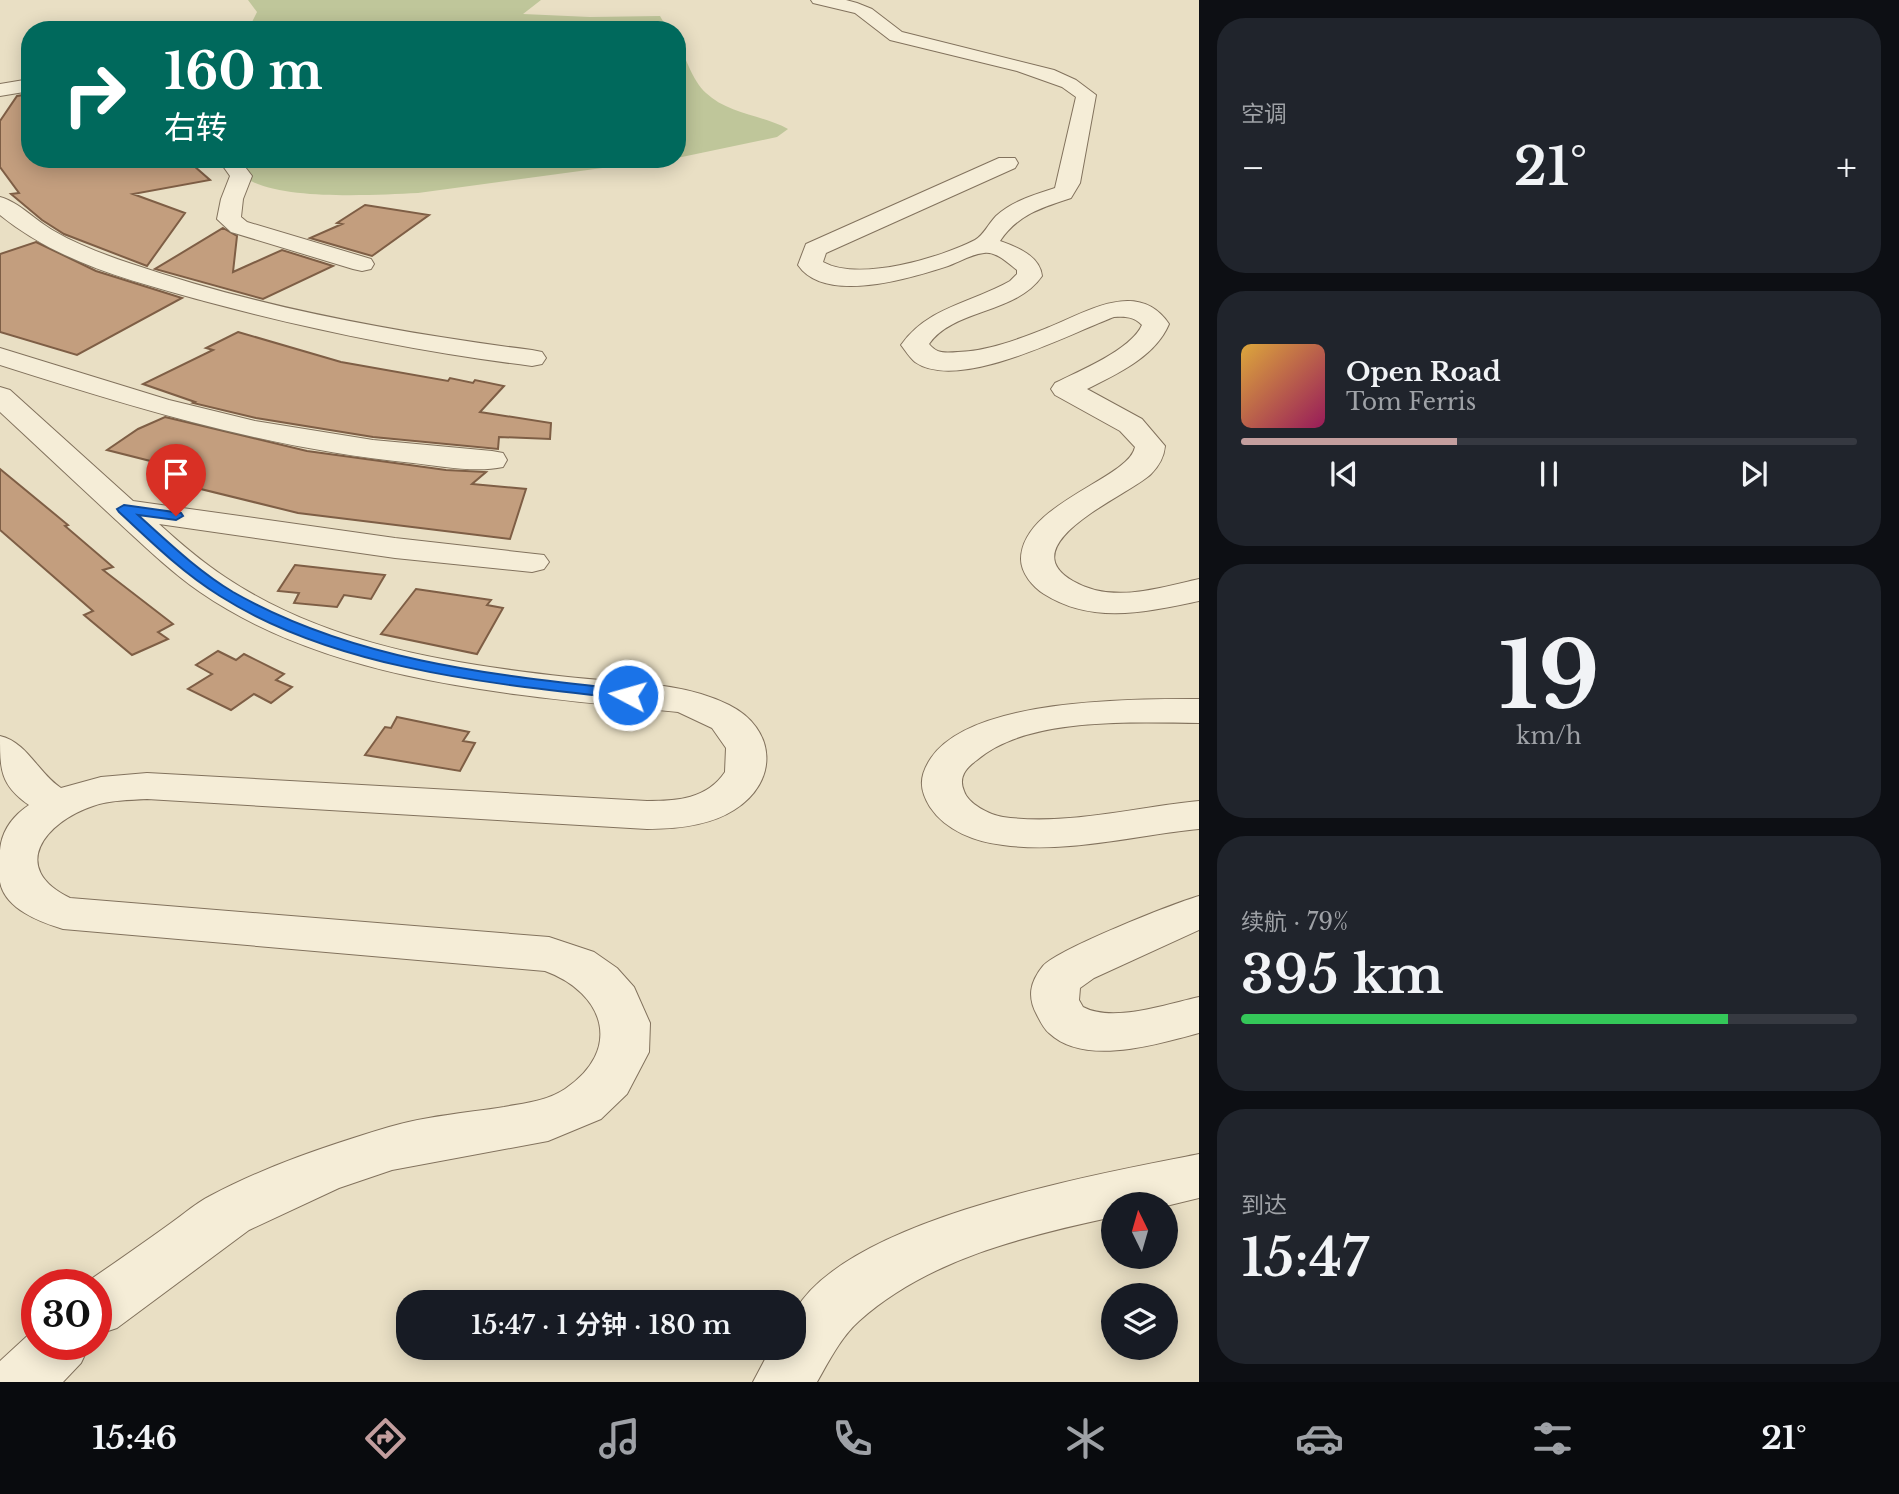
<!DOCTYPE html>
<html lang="zh">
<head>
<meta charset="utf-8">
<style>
	:root { --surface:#171b24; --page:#20242c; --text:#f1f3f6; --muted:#9ea1a6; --line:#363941; --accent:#c39e9e }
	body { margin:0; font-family:"Libre Baskerville","Noto Sans SC",serif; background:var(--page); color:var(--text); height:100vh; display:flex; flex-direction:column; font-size:26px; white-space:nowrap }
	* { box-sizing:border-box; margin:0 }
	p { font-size:23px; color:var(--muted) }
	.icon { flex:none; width:38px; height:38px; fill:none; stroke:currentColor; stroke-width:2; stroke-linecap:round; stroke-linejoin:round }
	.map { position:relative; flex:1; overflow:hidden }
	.drawer { display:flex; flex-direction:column; gap:18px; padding:18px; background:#0d0f14; width:700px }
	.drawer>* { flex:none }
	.guide { position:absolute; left:21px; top:21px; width:665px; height:147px; border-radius:28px; box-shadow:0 4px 18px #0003; background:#00695c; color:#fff; overflow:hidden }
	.needle { width:46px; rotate:355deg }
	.buttons { position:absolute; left:1101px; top:1192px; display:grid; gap:14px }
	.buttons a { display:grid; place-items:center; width:77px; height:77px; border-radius:50%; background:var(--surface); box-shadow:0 4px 18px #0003; font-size:35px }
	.speed { position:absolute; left:21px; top:1269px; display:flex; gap:14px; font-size:35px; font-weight:700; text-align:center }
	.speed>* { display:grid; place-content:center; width:91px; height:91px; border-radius:50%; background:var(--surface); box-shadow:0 4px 18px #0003; line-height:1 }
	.speed .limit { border:10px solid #d22; background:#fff; color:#111 }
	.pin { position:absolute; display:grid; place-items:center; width:60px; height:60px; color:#fff; margin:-72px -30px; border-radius:50% 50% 50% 0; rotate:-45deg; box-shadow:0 0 7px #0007 }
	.pin .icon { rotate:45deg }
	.me { position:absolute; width:77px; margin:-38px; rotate:276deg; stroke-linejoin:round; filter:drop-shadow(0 0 5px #0008) }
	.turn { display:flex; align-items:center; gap:24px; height:147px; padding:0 28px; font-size:32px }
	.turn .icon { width:91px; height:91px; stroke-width:2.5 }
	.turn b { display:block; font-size:49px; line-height:60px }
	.big { font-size:52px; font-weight:600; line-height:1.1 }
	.drawer .tile { flex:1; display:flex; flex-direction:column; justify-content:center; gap:10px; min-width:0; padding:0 24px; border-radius:28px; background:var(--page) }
	.drawer .dial { align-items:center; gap:0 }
	.dial b { font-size:91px; line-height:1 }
	.song { display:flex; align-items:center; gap:21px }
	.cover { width:84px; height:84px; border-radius:10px; background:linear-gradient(135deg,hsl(40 70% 55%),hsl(330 70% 35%)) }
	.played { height:7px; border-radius:4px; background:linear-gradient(90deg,var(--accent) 35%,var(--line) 35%) }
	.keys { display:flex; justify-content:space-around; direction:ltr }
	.heat { display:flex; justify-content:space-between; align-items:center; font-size:38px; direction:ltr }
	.charge { height:10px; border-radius:5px; background:linear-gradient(90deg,#34c759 79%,var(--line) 0) }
	.trip { position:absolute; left:396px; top:1290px; width:410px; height:70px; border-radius:28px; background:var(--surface); box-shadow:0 4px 18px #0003; font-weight:600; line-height:70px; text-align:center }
	.menu { display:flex; height:112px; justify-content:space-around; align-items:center; background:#090b0e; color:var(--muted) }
	.menu .icon { width:49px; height:49px }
	.menu .current { color:var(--accent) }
	.menu b { font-size:32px; color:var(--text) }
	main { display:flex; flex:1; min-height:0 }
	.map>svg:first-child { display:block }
</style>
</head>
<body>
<main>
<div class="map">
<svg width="1199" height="1382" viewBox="0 0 1199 1382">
	<rect width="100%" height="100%" fill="#e9dfc4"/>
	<path fill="#bfc69a" d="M248,0H541L523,14L590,17L660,16L668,30H248L257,12Z
		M677,39C685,56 692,80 706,93C728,114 763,115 788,129L777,137L677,158Z
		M222,159H669L418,193C374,195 293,200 253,182C241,177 232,168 222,159Z"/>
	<path fill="#c39e7e" stroke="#7e5e45" stroke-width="2" d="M30,94V159H186L210,180L133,194L185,213L147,266L64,234L42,220L11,194L19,193L0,167V121L17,96Z
		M365,205L429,215L372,256L310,238L342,224L337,223Z
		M223,228L237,236L233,272L282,250L333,266L263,299L155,269Z
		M36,242L96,271L182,298L77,355L0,332V254Z
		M238,332L341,362L448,381L450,378L473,383L475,380L504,386L480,412L551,423L550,439L499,437L498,449L373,437L256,418L193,403L195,402L143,384L213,350L206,348Z
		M165,417L307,451L446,470L486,472L472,484L526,489L510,539L298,513L152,477L170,466L107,450L138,429Z
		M0,469L68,525L65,526L113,567L103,570L173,624L158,632L168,639L132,655L84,615L93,611L0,530Z
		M295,565L385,575L371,599L344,595L337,607L294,603L299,593L278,591Z
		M416,589L491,600L487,605L503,608L477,654L381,634Z
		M218,651L236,660L244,654L284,674L276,680L292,687L271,703L254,694L231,710L188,689L212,674L196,665Z
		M397,717L469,732L463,741L475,743L460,771L365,755L385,727L391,728Z"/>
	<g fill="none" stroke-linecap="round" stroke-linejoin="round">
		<g stroke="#82725d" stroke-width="2">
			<path id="minor" d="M811,0H846L857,3L872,9L902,32L1054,70L1076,80L1096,95L1080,183L1071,198C1043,207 1017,215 1000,241C1017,247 1040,256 1042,276C1016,314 953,309 929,344C937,354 946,353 958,352C989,351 1019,339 1047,328C1085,313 1138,278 1169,324C1155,357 1117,374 1087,389L1142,419L1165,446C1164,457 1159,466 1151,474C1131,494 1008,544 1073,581C1112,604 1158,588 1199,579V601C1146,612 1093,625 1044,594C1033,587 1021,573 1021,559C1022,503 1129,479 1135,447L1120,431L1055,395L1051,389L1055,383C1079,371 1131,350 1142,325C1134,317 1126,316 1114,317C1071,333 959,393 915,362C910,358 905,350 901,345C928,307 971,303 1010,281L1017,274V270C1008,263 996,251 984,253C972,254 959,262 948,266C911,278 825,305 798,265L806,244L999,158H1015L1018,163L1015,168L826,253L823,262C859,282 940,258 975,240C983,236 989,223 996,216C1012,201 1034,195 1055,188L1076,97L1062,87L1017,71L890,40L855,13L813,3Z
				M30,79V91L0,96V84Z
				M218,159H239L252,176L243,199L241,217L247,222L371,259L374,264L371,269L362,271L353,269L231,232L217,219L221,199L230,176Z
				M0,197C19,202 36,221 54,231C78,245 105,255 132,264C261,308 397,333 532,350L542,352L546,358L542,364L532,366C421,352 312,330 204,301C132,281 59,263 0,215Z
				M0,348L169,400L255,421L373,440L492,451L503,453L507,460L503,467C475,473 441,466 413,463C269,449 138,409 0,365Z
				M0,387L10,390L133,501L395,538L544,555L549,562L544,569L532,572L395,558L159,524C180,543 202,562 225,577C326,645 451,664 568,677C620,683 682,681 729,705C777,729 779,782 734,810C709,826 676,829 647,829L147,799C129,800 110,800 93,806C45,822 8,868 70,898L549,937L594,952L617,968L634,987L650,1023L649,1052L627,1094L601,1119L548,1141L392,1170L339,1188L249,1230L117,1328L96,1335V1284H84C113,1264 142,1244 171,1223C184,1214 196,1203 210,1196C266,1166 329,1145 389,1127C426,1116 466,1113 504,1107C525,1103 547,1101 565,1089C623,1050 605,993 545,971L63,929C40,922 5,909 0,882C0,873 0,863 0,854C0,834 11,817 29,805C0,785 0,769 0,736C27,742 38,773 61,788L101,777L147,773L647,801C677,801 707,799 725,772L726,748L712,728L678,712C521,695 335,685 200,592C170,571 143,545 116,520C77,484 39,448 0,412Z
				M1199,699V723C1135,723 1028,716 977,760C966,768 958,777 964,791C968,804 990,815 1003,817C1067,826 1135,807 1199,801V829C1135,835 1068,854 1003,845C976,842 946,831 930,807C919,789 919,776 931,758C972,698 1132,699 1199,699Z
				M1199,896V930L1094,978L1080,988L1079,1000L1083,1007C1113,1023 1167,1004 1199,997V1033C1158,1044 1085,1067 1049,1033C1044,1029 1040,1021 1037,1015C1027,997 1030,982 1043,966C1058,949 1172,904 1199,896Z
				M1199,1154V1198L1166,1206L1113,1204V1217C1025,1236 928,1259 859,1321C841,1337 829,1361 817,1382H753L771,1348H793C793,1337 790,1320 795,1311C848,1218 1099,1174 1199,1154Z
				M37,1327V1344H90L81,1363L63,1382H0V1361Z"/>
		</g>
		<use href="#minor" fill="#f5edd7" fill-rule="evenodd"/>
	</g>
	<path fill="#1a73e8" stroke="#114b97" stroke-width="2" d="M124,505L181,513L183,516L176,520L138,515C168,542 198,571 233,592C354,661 493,675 628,690L636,695L628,699C495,684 337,670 220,596C183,573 151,542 119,512L117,509Z"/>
</svg>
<div class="buttons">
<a><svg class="needle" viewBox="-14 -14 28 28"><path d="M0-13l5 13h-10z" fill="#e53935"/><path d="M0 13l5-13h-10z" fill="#9ea1a6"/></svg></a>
<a><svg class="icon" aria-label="layers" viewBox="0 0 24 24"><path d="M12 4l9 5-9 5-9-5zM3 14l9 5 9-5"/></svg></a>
</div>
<div class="speed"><div class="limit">30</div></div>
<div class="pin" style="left:176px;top:516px;background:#d93025"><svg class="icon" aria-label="arrive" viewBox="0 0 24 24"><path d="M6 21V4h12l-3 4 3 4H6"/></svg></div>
<svg class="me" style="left:628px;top:695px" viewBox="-20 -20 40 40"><circle r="17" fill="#1a73e8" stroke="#fff" stroke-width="3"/><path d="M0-11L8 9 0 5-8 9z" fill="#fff"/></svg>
<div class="trip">15:47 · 1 分钟 · 180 m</div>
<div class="guide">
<div class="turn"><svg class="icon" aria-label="right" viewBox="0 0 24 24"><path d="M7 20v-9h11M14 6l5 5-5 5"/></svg><div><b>160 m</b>右转</div></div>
</div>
</div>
<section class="drawer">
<div class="tile"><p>空调</p>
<div class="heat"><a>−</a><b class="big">21°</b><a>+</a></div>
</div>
<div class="tile">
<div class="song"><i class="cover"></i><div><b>Open Road</b><p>Tom Ferris</p></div></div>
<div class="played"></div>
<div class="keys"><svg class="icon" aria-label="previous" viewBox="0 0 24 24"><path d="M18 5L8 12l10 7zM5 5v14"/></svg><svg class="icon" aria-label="pause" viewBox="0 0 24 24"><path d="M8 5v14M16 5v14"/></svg><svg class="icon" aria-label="next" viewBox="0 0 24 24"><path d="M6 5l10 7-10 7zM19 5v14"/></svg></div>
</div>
<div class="tile dial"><b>19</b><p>km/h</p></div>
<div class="tile"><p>续航 · 79%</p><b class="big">395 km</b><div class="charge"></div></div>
<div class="tile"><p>到达</p><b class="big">15:47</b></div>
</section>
</main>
<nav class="menu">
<b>15:46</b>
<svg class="icon current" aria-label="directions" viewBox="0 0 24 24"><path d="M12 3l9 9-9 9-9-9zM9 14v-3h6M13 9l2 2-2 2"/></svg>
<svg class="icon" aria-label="music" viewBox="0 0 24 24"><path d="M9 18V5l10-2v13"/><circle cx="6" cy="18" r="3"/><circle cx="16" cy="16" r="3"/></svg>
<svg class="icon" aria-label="phone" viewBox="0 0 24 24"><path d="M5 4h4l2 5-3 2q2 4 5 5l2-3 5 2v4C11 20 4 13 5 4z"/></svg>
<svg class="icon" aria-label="climate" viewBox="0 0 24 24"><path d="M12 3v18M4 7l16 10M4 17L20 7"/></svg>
<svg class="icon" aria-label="car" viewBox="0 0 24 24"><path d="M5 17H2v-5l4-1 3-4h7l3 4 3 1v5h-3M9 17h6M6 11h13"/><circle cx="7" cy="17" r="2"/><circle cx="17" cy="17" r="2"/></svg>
<svg class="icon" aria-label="filters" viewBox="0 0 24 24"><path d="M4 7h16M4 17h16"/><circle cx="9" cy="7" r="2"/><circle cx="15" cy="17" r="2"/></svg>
<b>21°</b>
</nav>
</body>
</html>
